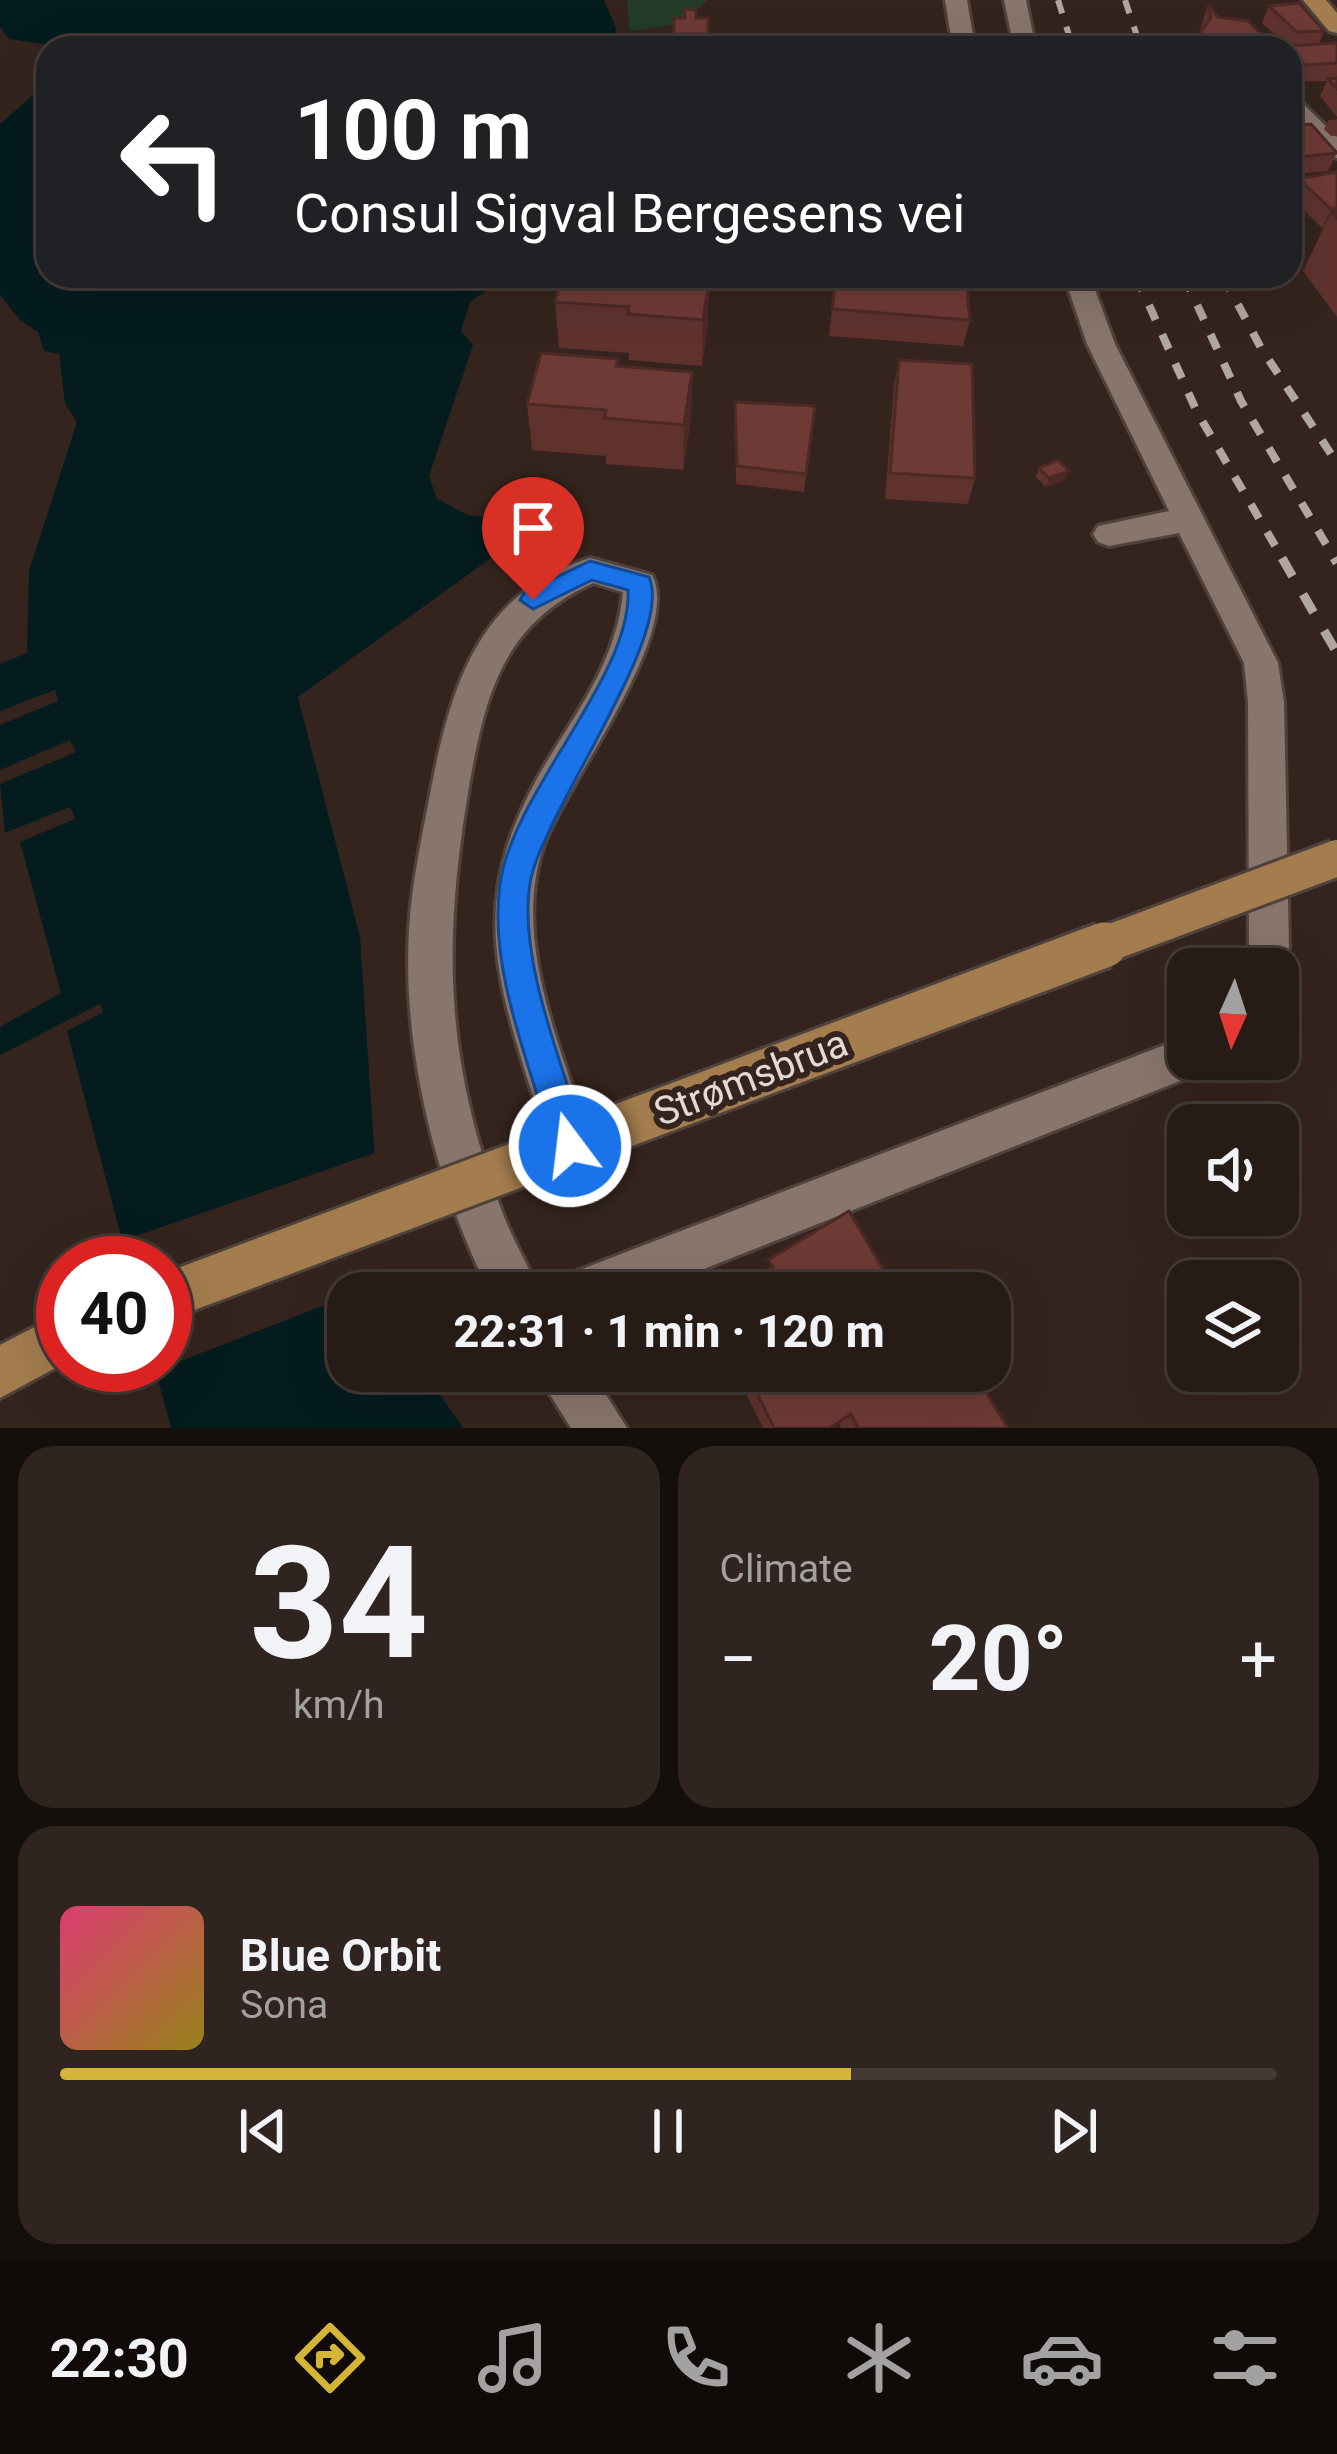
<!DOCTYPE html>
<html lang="en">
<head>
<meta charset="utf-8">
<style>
	:root { --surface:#271b16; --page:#2f241f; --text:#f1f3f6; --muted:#a4a1a1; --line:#433935; --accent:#d4b535 }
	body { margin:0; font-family:Roboto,sans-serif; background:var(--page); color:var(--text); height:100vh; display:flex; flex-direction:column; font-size:45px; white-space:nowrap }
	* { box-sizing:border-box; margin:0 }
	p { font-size:39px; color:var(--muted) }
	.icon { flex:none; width:66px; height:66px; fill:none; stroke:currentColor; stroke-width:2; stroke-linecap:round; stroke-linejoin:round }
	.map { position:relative; height:1428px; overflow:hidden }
	.side { display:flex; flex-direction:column; gap:18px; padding:18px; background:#150f0c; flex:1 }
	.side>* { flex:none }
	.hud { position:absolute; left:36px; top:36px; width:1266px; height:252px; border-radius:36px; box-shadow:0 12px 48px #0002,0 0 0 3px var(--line); background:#202124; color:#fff; overflow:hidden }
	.needle { width:78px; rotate:183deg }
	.controls { position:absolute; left:1167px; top:948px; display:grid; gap:24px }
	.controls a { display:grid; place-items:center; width:132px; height:132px; border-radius:24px; background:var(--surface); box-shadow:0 12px 48px #0002,0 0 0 3px var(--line); font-size:60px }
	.speed { position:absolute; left:36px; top:1236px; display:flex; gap:24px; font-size:60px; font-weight:700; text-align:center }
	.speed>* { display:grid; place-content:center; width:156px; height:156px; border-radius:50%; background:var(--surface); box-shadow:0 12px 48px #0002,0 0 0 3px var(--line); line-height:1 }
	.speed .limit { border:18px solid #d22; background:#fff; color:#111 }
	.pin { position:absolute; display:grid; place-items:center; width:102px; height:102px; color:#fff; margin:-123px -51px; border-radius:50% 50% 50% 0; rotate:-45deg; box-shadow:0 0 12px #0007 }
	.pin .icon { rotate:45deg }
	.me { position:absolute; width:132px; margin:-66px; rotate:345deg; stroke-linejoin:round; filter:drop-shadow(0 0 9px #0008) }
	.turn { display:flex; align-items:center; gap:42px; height:252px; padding:0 60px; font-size:54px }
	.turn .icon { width:156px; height:156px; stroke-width:2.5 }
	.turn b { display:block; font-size:84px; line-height:102px }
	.big { font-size:90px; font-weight:800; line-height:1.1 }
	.side .tile { flex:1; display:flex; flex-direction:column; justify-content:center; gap:18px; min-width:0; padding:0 42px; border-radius:36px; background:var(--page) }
	.side .dial { align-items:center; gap:0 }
	.dial b { font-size:156px; line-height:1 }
	.song { display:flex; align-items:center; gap:36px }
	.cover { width:144px; height:144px; border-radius:18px; background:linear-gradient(135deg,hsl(340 70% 55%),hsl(50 70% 35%)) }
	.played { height:12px; border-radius:6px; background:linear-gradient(90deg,var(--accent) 65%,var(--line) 65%) }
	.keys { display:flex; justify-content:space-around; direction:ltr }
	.heat { display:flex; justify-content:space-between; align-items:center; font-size:66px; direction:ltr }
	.side .tiles { flex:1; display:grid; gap:18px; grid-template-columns:1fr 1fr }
	.tile:last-child { grid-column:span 2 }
	.trip { position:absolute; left:327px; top:1272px; width:684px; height:120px; border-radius:36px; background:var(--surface); box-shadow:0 12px 48px #0002,0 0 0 3px var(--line); font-weight:800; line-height:120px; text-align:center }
	.dock { display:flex; height:192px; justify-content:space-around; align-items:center; background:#100b09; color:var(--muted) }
	.dock .icon { width:84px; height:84px }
	.dock .selected { color:var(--accent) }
	.dock b { font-size:54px; color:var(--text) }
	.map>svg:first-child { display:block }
</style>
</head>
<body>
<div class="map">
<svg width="1337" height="1428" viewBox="0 0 1337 1428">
	<rect width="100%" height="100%" fill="#34241d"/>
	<path fill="#233d28" d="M627,0H707L684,23L630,31Z"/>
	<path fill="#051c1f" d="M0,0H604L616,28L615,46L611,48H50L90,32L43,44L9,39L0,27Z
		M48,82V276H497L496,284L470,302L461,331L473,345L429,476L437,499L468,515L506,519L498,553L298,697L360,937L383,1281L389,1293H348V1371H424L463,1428H171L154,1365H165V1263H128L67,1031L103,1012L100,1004L0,1055V1027L61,993L20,842L75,819L70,807L5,833L0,784L76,752L70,740L0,770V725L58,701L55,690L0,711V664L27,653L29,571L77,422L65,403L59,354L44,351L38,332L20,320L0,295V124Z"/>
	<path fill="#34241d" d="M380,1151L389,1280L150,1373L148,1365H165V1263H121L116,1243Z"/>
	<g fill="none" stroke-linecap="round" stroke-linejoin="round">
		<g stroke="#4f423c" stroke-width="6">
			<path id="minor" d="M945,0H967L975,48H953Z
				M1004,0H1026L1036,48H1014Z
				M1290,97L1298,99L1337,137V158L1328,156L1290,117Z
				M1064,276H1090L1115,344L1278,663L1284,702L1289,947L1278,980V969H1241L1249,947L1248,702L1244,663L1179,533L1109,546L1098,542L1093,534L1098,526L1169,511L1087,344Z
				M590,558L652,575C683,632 567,783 545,842C509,940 564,1053 592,1146L586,1162L570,1168L554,1162L548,1146C503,991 456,910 549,758C582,704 617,657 623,592L593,583C504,624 486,691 470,781C442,943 444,1063 505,1219C515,1244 530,1268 540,1293H490C436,1185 402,1050 409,929C412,880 423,832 432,784C452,682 481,591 590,558Z
				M1188,1036V1059H1209L1203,1072L643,1293H558L565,1276L582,1269Z
				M535,1371H591L627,1428H571Z"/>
		</g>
		<g stroke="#4f423c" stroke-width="6">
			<path id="major" d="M1303,0H1326L1337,13V33L1329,31Z
				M63,1312V1364L0,1398V1345Z"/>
		</g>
		<use href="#minor" fill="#88756c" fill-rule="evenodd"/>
		<use href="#major" fill="#a47d4f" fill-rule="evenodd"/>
		<path stroke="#b2a6a0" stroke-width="6" stroke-dasharray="14 14" stroke-linecap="butt" d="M1058,0L1073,48
			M1125,0L1141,48"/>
		<path stroke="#b2a6a0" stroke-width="8" stroke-dasharray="16 16" stroke-linecap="butt" d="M1136,276L1197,412L1284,561
			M1184,276L1241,401L1336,561
			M1223,276L1261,348L1337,463"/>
		<path stroke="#b2a6a0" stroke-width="9" stroke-dasharray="21 21" stroke-linecap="butt" d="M1282,558L1337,653
			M1334,558L1337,563"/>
		<g stroke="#4f423c" stroke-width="42" stroke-linecap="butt">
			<path id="major-bridge-far1" d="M1096,948L1337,858"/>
		</g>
		<g stroke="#4f423c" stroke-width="51" stroke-linecap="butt">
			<path id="major-bridge" d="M165,1297L1104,945"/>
		</g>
		<use href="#major-bridge-far1" stroke="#a47d4f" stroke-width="36"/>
		<use href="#major-bridge" stroke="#a47d4f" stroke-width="45"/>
	</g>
	<path fill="#5f322e" d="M1208,5L1218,17L1260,48H1191L1199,33Z
		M1269,6L1324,31L1319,44L1337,43V117L1320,96L1327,81L1290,82V48L1262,23Z
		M674,18H708V38L751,48L674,40Z
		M1337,119V136H1331L1324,129L1329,120Z
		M1290,126L1337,153L1328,171L1290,175Z
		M1337,170V317L1303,271L1324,227L1322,228L1291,197L1299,179Z
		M562,276L708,321L702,366L629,360V353L559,348L555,302Z
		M836,276L970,320L963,346L829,336Z
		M618,359V367L692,372L691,418L683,470L606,464V456L532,450L527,404Z
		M899,360L975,478L968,504L885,499L894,386Z
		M735,402L815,406L804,492L736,484Z
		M1039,468L1065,480L1046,487L1036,477Z
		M712,1371H973L1008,1428H841L839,1423L832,1428H763L738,1377L720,1388Z"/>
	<path fill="#4d2926" d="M1264,37L1260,48H1242L1247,39Z
		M1337,208V221L1331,214L1324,227L1322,228L1331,209Z
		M710,276L708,321L702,366L703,320Z
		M692,372L691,418L683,470L684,425Z
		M1069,471L1065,480L1046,487L1049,478Z
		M732,1371H740L738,1377L720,1388L724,1376Z"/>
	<path fill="#6e3a36" stroke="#4d2926" stroke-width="3" d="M1299,3L1324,31L1297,32L1269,6Z
		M1208,5L1218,17L1248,21L1264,37L1247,39L1242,48H1218L1193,42L1211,18Z
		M684,9L696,10V18H708V34H674V18H685Z
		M630,37L689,41V37L751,41L750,48H627Z
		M792,43L851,47V48H792Z
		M1337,43V63L1305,65L1289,46Z
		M1337,78V89L1328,79Z
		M1311,124L1337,153L1298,157L1290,149V126Z
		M1337,172V208L1331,209L1299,179Z
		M562,276H710L703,320L628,314L629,307L555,302Z
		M836,276L966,277L970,320L832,309Z
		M541,353L618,359L616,366L692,372L684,425L604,418L606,410L527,404Z
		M899,360L972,364L975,478L890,473Z
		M735,402L815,406L806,474L737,466Z
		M1058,460L1069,471L1049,478L1039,468Z
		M849,1211L897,1293H728L773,1267L768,1260Z
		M746,1371H973L1008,1428H858L851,1414L830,1428H774Z"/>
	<path fill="#1a73e8" stroke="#114b97" stroke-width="3" d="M590,561L649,577C675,634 547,807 531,878C515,955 565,1071 587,1146L582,1158L570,1163L558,1158L553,1146C530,1065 488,969 500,884C513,791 632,677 628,590L592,580L533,609L520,600L524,593Z"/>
	<g text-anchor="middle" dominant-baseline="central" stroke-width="12" stroke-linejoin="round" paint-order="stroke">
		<g font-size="39" fill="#e4d9d4" stroke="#34241d">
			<text transform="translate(751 1078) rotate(-21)">Strømsbrua</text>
		</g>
	</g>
</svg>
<div class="controls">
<a><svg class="needle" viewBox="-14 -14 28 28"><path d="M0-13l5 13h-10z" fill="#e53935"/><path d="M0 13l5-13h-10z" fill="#a4a1a1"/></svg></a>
<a><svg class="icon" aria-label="sound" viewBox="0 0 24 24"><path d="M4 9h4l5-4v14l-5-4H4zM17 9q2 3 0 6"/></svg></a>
<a><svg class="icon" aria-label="layers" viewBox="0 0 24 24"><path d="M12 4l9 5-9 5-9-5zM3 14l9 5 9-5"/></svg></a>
</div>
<div class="speed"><div class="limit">40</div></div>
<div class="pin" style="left:533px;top:600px;background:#d93025"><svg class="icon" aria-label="arrive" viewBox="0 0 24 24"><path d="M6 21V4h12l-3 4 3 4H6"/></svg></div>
<svg class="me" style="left:570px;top:1146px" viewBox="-20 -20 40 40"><circle r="17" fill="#1a73e8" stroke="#fff" stroke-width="3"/><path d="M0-11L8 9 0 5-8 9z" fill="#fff"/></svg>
<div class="trip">22:31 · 1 min · 120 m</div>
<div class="hud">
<div class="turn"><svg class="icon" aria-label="left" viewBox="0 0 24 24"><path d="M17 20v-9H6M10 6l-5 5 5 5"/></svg><div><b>100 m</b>Consul Sigval Bergesens vei</div></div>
</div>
</div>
<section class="side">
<div class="tiles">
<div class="tile dial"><b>34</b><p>km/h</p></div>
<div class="tile"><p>Climate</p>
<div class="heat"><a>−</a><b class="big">20°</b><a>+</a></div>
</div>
<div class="tile">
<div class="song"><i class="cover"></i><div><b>Blue Orbit</b><p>Sona</p></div></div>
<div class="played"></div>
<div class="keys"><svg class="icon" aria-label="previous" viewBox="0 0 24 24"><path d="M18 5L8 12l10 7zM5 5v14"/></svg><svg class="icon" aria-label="pause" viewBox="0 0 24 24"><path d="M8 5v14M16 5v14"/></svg><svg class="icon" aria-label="next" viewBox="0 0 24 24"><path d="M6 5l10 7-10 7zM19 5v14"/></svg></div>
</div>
</div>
</section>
<nav class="dock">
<b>22:30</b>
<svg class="icon selected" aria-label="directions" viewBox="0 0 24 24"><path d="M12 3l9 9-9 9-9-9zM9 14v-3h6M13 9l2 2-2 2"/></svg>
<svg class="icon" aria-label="music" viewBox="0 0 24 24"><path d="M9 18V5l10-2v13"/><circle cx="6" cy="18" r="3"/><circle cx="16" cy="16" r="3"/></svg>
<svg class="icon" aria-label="phone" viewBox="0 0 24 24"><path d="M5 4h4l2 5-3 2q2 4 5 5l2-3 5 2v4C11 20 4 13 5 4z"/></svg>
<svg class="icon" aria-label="climate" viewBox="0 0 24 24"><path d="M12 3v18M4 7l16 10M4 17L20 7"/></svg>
<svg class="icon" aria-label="car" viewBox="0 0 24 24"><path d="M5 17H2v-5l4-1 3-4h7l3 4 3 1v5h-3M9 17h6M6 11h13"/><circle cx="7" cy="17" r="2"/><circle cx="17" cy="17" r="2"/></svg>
<svg class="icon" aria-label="filters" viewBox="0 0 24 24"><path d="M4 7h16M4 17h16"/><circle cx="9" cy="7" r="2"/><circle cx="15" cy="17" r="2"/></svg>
</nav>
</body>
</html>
